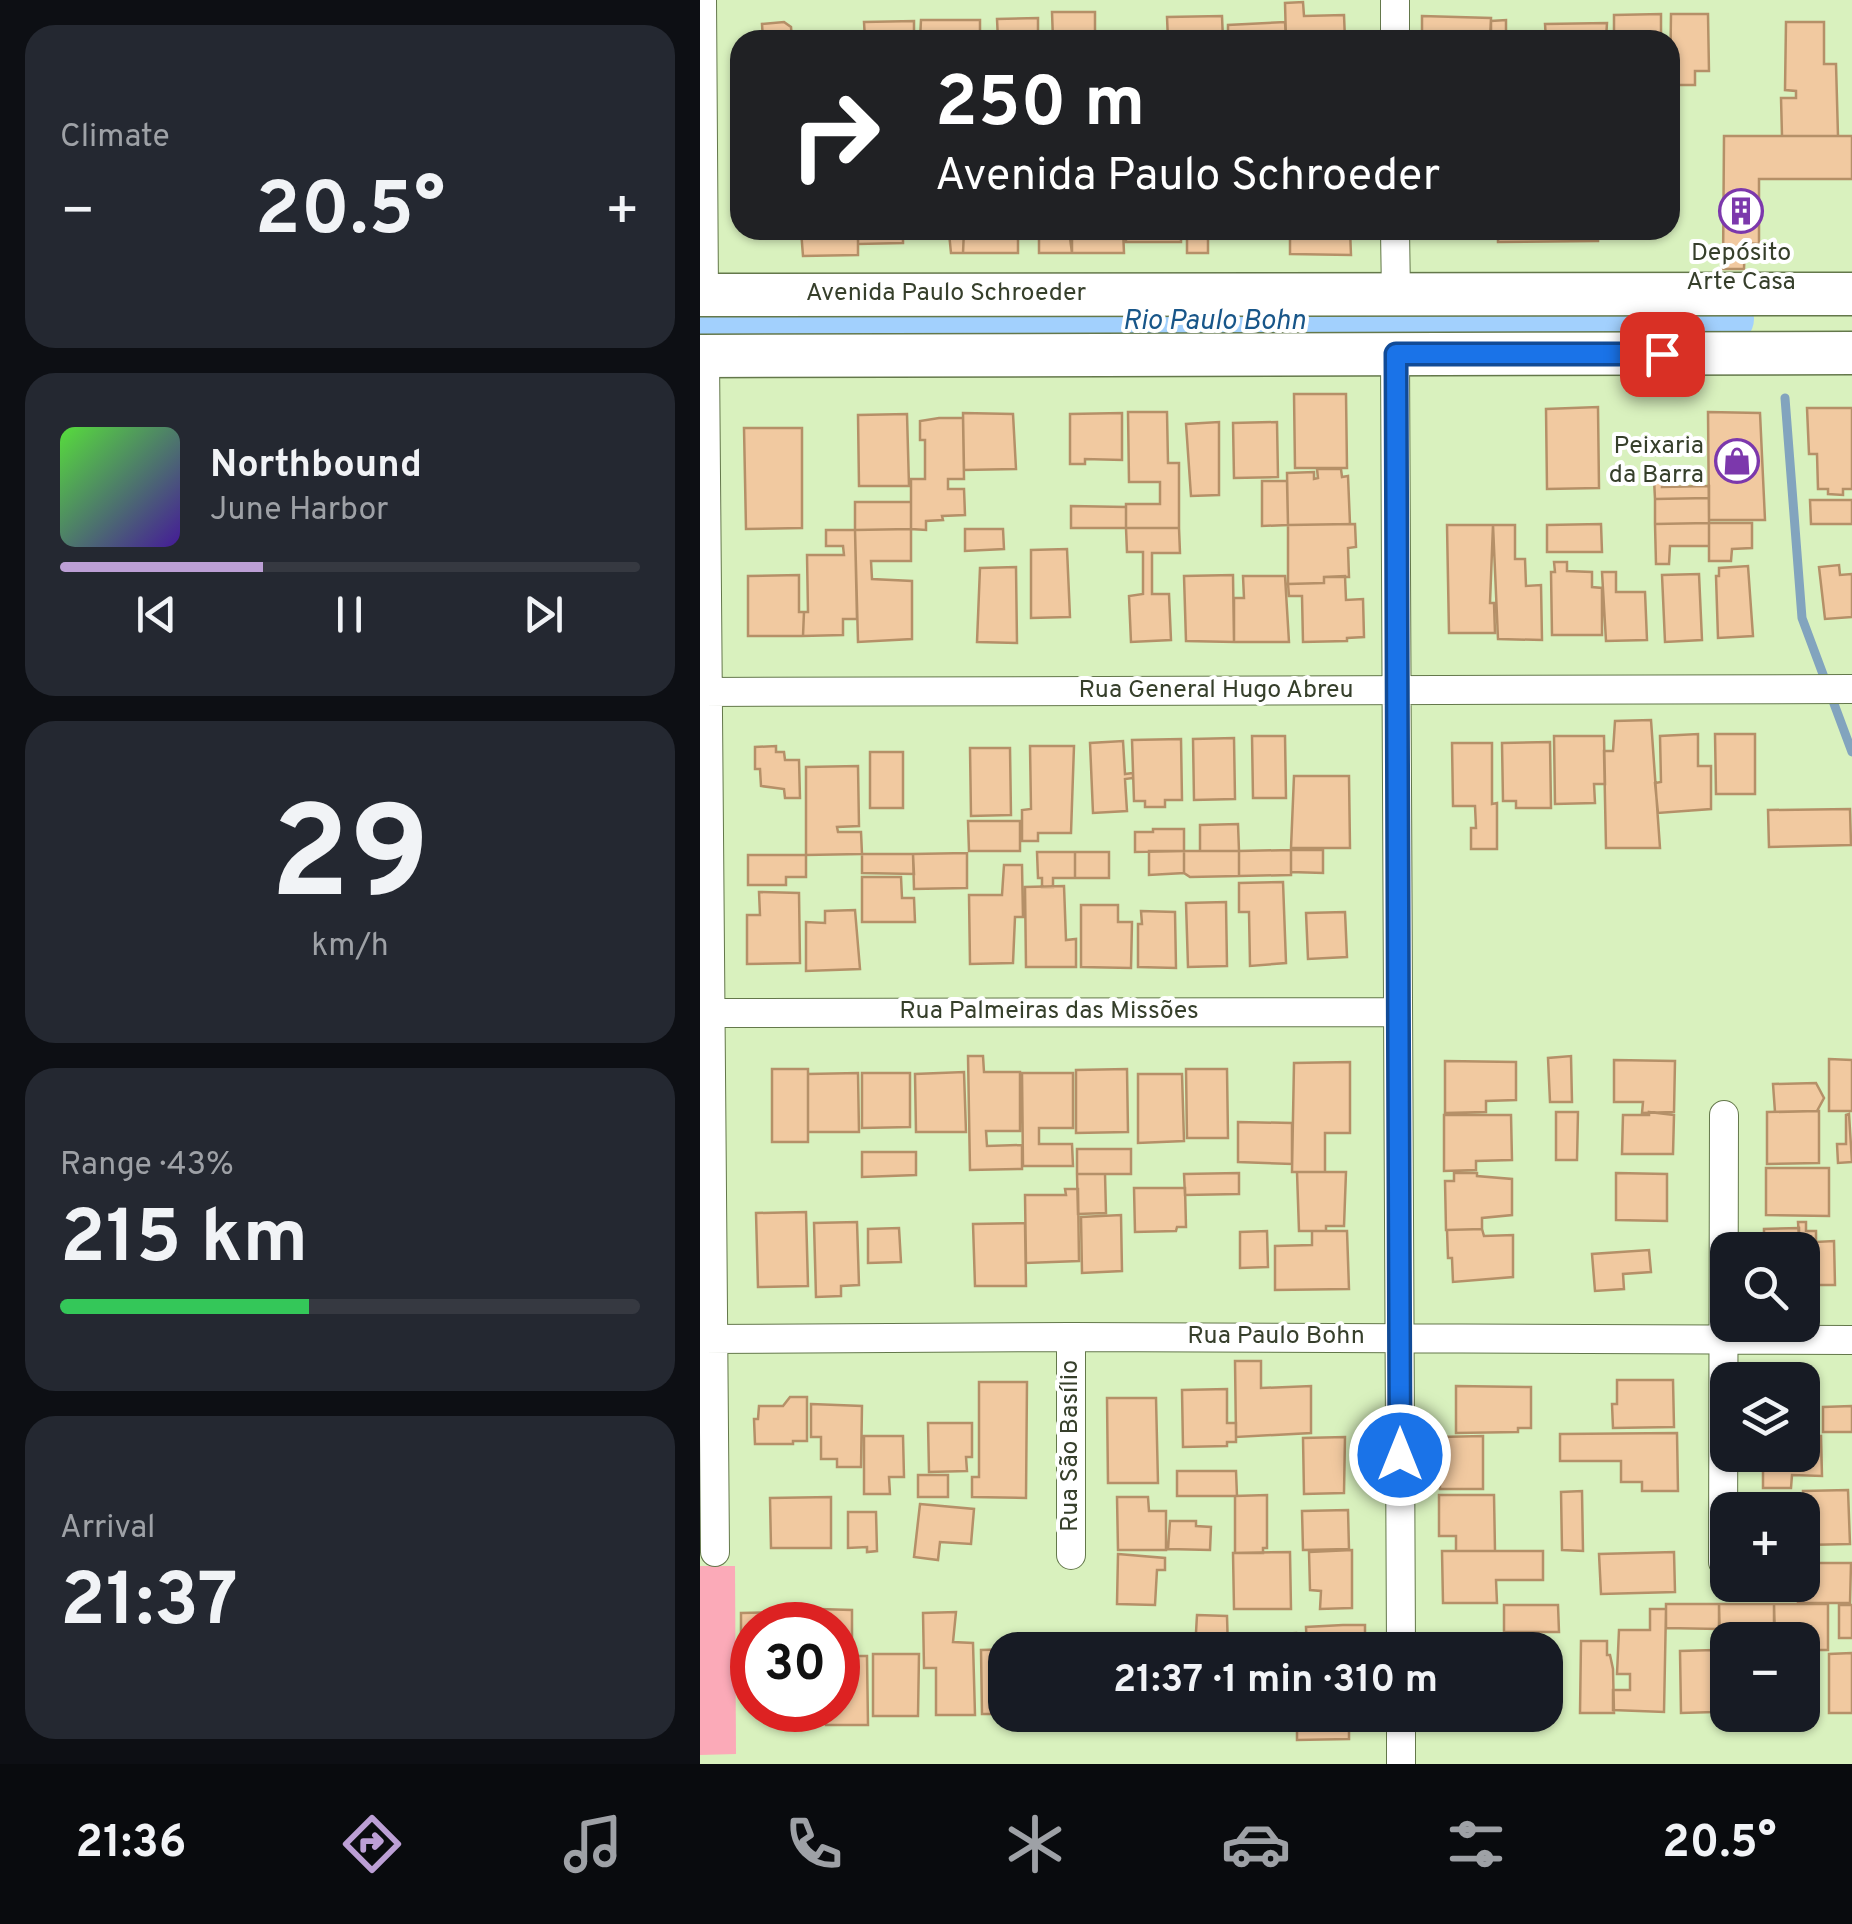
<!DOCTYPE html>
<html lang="en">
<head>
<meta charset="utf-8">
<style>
	:root { --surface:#171b24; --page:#242831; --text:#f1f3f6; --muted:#9ea1a6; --line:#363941; --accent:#bc9fd5 }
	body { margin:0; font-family:Overpass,sans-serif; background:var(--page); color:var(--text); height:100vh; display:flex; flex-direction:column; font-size:38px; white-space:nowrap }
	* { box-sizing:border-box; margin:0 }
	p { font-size:32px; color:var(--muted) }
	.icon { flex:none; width:55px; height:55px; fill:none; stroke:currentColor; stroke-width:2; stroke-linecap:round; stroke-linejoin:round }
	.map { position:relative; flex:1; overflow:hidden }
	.details { display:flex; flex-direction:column; gap:25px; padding:25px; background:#0d0f14; width:700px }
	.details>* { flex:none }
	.hud { position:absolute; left:30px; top:30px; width:950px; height:210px; border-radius:30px; box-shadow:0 2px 8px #0004; background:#202124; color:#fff; overflow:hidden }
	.controls { position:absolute; left:1010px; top:1232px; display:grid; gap:20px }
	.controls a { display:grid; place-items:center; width:110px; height:110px; border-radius:20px; background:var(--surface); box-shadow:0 2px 8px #0004; font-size:50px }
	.speed { position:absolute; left:30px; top:1602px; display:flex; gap:20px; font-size:50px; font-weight:700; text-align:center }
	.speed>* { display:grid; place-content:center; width:130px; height:130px; border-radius:50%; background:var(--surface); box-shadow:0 2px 8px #0004; line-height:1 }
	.speed .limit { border:15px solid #d22; background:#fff; color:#111 }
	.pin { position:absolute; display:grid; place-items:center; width:85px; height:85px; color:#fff; margin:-42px; border-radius:20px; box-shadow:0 5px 15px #0006 }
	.me { position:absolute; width:110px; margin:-55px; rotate:0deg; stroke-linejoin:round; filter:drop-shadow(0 0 8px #0008) }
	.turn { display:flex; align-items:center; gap:35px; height:210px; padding:0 40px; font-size:45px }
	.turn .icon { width:130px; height:130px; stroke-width:2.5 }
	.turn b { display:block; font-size:70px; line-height:85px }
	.big { font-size:75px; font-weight:700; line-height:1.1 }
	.details .tile { flex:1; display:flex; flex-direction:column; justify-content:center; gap:15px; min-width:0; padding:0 35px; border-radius:30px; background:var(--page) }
	.details .dial { align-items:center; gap:0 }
	.dial b { font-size:130px; line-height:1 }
	.song { display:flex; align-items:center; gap:30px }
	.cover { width:120px; height:120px; border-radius:15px; background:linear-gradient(135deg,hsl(110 70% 55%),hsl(260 70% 35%)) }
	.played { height:10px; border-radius:5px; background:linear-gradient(90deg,var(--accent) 35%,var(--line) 35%) }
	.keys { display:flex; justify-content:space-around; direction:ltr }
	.heat { display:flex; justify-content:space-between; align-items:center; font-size:55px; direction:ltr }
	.charge { height:15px; border-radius:8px; background:linear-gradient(90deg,#34c759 43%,var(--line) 0) }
	.trip { position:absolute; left:288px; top:1632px; width:575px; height:100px; border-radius:30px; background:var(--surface); box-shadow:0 2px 8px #0004; font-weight:700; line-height:100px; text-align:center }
	.tabs { display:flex; height:160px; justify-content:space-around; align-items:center; background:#090b0e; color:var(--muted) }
	.tabs .icon { width:70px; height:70px }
	.tabs .active { color:var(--accent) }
	.tabs b { font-size:45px; color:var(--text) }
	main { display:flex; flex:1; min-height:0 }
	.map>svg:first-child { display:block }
</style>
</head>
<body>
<main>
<section class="details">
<div class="tile"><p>Climate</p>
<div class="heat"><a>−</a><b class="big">20.5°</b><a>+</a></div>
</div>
<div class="tile">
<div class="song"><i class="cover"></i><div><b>Northbound</b><p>June Harbor</p></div></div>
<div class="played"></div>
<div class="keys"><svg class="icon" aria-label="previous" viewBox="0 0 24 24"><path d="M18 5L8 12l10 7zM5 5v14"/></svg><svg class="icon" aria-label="pause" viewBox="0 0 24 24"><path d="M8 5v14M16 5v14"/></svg><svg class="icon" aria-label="next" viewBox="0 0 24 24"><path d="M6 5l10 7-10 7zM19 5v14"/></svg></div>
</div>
<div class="tile dial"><b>29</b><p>km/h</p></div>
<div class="tile"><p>Range · 43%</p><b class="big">215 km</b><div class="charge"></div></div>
<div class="tile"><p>Arrival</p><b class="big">21:37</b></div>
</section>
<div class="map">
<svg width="1152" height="1764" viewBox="0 0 1152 1764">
	<rect width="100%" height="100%" fill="#d9f1be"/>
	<path fill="#fbaab8" d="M0,1566H35L36,1754L0,1755Z"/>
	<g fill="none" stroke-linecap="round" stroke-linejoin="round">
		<path stroke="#82a4be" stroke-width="9" d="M1085,398L1102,618L1152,752"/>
		<path stroke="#a2d0fd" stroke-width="52" d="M0,325L1028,319"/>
	</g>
	<path fill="#f1c9a0" stroke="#b59068" stroke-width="2.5" d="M603,2L604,16L644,15L645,40H586L585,3Z
		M352,12H395V40H353Z
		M961,14V40H914V15Z
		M971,14H1008L1009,71H995V85H970Z
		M522,16L523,40H468L467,17Z
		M722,16L791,18L790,40H722Z
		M338,18V40H298L297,19Z
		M221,20H280V40H220Z
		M806,20V40H791V21Z
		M214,21V40H165L164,22Z
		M84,22L91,27L92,40H63L62,24Z
		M585,22L586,40H528V25Z
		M1086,22H1124V64H1136L1138,136H1082L1081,98H1096V91L1085,90Z
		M907,23L906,40H846L845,24Z
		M1024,136H1152V179H1059V244L1045,243L1044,269H1023Z
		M101,230H158V255L103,256Z
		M158,230H203V243L158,244Z
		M214,230H264L263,253H251L249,233L214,234Z
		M264,230H318V253H263Z
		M330,230H369L372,253H339V234H330Z
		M372,230H423L424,253H372Z
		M426,230H481V242H426Z
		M487,230H533V231L508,232V253H487Z
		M590,230H650L651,255L590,254Z
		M798,230H898V241L798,242Z
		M594,394H646L647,468H595Z
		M898,407L899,488L847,489L846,409Z
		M1107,408H1152V489H1143V495L1128,494V489H1118L1117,454H1109Z
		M428,412H467L468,463H479V528H426V504H460V482H429Z
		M1008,412L1060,413L1065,520H1009Z
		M263,413L313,414L316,469L264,470Z
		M422,413V460L385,459V464H370V414Z
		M207,414L209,486H159L158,415Z
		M239,418H263L264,479H248V489H264L265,515L242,516L243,520L226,521V530L211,529V479H225V440H220V421Z
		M519,422V495L491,496L486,424Z
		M577,422L578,477L534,478L533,423Z
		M44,428H102V528L46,529Z
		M617,469H641L642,477L648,476L650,524L588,525L587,473L614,472V479L618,478Z
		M962,478V487L1009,486V498L955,499L954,479Z
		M562,481H587L588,525L562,526Z
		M1009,498V523L955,524V499Z
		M1110,500H1152V524H1111Z
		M155,502H211V529L155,530Z
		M371,506L426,507V528H371Z
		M1009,523H1052V548L1032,549L1031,561H1009Z
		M1009,523V546H970L969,564H956L955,524Z
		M655,524L656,547L648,548L649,577H624V583L588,584V525Z
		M901,524L902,552H847V525Z
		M747,525H793L790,603H794L795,633H749Z
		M793,525H815V559H825L826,586L841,585L842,640L798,639Z
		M426,528H479L480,553H452V594H469L471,640L431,642L429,596L443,594V552H427Z
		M211,529V561H171L172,579L212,581V639L158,642L155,530Z
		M265,529H303L304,549L265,551Z
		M126,530H155L157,619H143V635L103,636L104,612H108L107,555H144L143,546H126Z
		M367,549L370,617L331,618V550Z
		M854,562H867V571L892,572V587L902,588V635H852L851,572H855Z
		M1139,565L1140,575L1152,574V617L1125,619L1119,567Z
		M1048,566L1053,636L1018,638L1016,576H1019V568Z
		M316,567L317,643L277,642L280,568Z
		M902,572H916V592H945L947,640L906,641Z
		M999,574L1002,640L965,642L962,575Z
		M99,575V612H104L103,636H48V576Z
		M533,575L534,642L486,641L484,576Z
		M543,576H585L589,642H534V598H544Z
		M645,576L646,600L663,599L664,637L647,638V641L603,642L602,596H589L588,584L624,583V577Z
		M951,720L960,848H906L904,751H913L915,721Z
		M998,734V766H1011V809L958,813L955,783L961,782L960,736Z
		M1015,734H1055V794H1016Z
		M552,736H585L586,798H553Z
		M854,736H904L905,784H894L895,803L855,804Z
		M534,738L535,799L494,800L493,739Z
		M481,739L482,800H465V807H445V801H434L432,740Z
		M423,741L425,774L433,773V778L425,779L427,811L393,813L390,743Z
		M850,742L851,808H816V801H803L802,743Z
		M752,743H792V804L797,803V849H771V828H776L775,806H753Z
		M76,746V752H84L85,760H99L100,798H85L84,789L61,786L60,769H55V747Z
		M330,746H374L371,833H338V841H322V810L331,809Z
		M270,748H310L311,815L271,816Z
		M170,752H203V808H170Z
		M158,766L159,826L137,827L138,832H161L162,854L106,855V767Z
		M594,776H649L650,848H591Z
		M1150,809L1151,845L1069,847L1068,810Z
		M268,821H320V851H269Z
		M538,824L539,851H500V825Z
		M453,829H484V851L435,852V832H453Z
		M591,850V875L539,876V851Z
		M591,850H623V873L591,872Z
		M449,851H484V873L449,875Z
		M484,851H539V876L490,877L484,873Z
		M337,852H375V878H353V887H342V878H338Z
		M375,852H409V878H375Z
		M267,853V888L214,889L213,854Z
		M162,854H213L214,874L162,873Z
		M48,855H106V877H86V885H48Z
		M304,865H322L323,917H315L313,963L270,964L269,895H302Z
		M162,877H201L202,898H214L215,922H162Z
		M583,882L586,963L550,966L549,912H539V883Z
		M364,886L366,940L376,939V967H326L325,887Z
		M59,892L99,893L100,963L47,964V915H60Z
		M526,902L527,966L488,967L486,903Z
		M381,905H418V922H432L431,968L381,967Z
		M155,910L160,969L106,971V922L125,923V911Z
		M441,911L475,912L476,968L438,967V924H442Z
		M645,912L647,957L608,959L606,913Z
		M268,1056H283L284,1072H320V1131H286L287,1146L322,1145V1169L270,1170Z
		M871,1056L872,1102H850L848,1058Z
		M1129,1059L1152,1060V1111H1129Z
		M914,1060L975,1061L974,1112L942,1113L943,1102H914Z
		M745,1061L816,1062V1100L786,1101V1112L745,1113Z
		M650,1062V1133H625V1172H592L594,1063Z
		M72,1069H108V1142H72Z
		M427,1069L428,1132L376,1133V1070Z
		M486,1069H527L528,1138H487Z
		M264,1072L266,1132H216L215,1074Z
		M158,1073L159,1132H108V1074Z
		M162,1073H210V1127L162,1128Z
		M322,1073H373V1128H339V1144H372L373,1166H323Z
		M438,1074H482L484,1141L438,1143Z
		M1116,1083L1124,1098L1117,1111L1075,1112L1073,1084Z
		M1117,1111H1119V1163L1067,1164V1112Z
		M856,1112H878L877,1160H856Z
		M949,1112L974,1115L973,1154H922L923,1115H949Z
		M1149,1114L1152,1162L1138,1163L1137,1144H1146V1115Z
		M744,1115H811L812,1160L776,1161V1170L744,1171Z
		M538,1122L592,1123V1164L538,1162Z
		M377,1149H431V1174H377Z
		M162,1152H216V1175L162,1177Z
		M1066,1168H1129V1216L1066,1215Z
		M597,1172H646L644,1226H626V1231H599Z
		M539,1173V1194L485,1195L484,1174Z
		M754,1173H777V1176L812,1179V1215L782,1218V1229L746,1230L745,1181H754Z
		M916,1173L967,1174V1221L916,1220Z
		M377,1174H405L406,1213L378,1214Z
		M434,1188H485L486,1227H477L476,1231L435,1232Z
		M365,1189H378L379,1261L326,1263L325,1195H366Z
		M106,1212L108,1286L58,1287L56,1213Z
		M421,1215L422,1271L382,1273L381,1217Z
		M157,1222L159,1285L141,1286V1296L116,1297L114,1223Z
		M1098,1222H1106V1231H1116V1242L1134,1241L1135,1285H1102Z
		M325,1223L326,1286H275L273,1224Z
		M199,1228L201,1262L168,1263V1229Z
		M1099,1228V1250H1064V1229Z
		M782,1229L784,1236L813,1235V1277L753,1282L752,1258H748L747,1230Z
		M567,1231L568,1267L540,1268V1232Z
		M612,1231H647L649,1289L575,1290V1246L612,1245Z
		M949,1250L951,1272L923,1274L924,1289L895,1291L892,1254Z
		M535,1361H561V1388L611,1386V1433L536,1437Z
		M917,1380H973L974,1427L913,1428L912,1404H917Z
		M279,1382H327L326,1498L272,1497V1477H279Z
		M756,1386L831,1387V1428H818V1432L756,1433Z
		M527,1389V1423H536V1442H527V1446L483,1447L482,1390Z
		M90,1397H107V1441H93V1444H55L54,1419H58L59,1406H83Z
		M407,1398H456L458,1483H408Z
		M111,1404L162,1406L161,1467H137V1459H121V1437H111Z
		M1152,1406V1432H1123V1407Z
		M228,1423H272V1457H266L267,1471L229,1472Z
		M977,1433L978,1491H942V1482H921V1461H860V1434Z
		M164,1436H203L204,1477H189L190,1494H164Z
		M783,1436V1489H740L739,1437Z
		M1102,1436H1121L1122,1476L1092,1475L1091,1488H1063V1455H1102Z
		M645,1437L644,1493L604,1494L603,1438Z
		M477,1471H536L537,1496H477Z
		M218,1475H248V1497H218Z
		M1148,1490L1150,1544L1104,1545L1103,1491Z
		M882,1491L883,1551L862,1550L861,1492Z
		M567,1495V1548H563V1553H535V1496Z
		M739,1495H794L795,1551H756V1536H739Z
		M131,1497V1548H71L70,1498Z
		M417,1497H448L449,1511H466V1550H418Z
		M220,1504L274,1509L271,1544L240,1542L238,1560L214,1557Z
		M648,1510L649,1549L603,1550L602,1511Z
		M148,1512H176L177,1551L167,1552V1547L148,1548Z
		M470,1521H496V1526L511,1527L510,1550L468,1549Z
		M652,1550V1608L620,1609L621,1591L610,1590L609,1552Z
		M742,1551H843V1580H796L797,1603H743Z
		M590,1552L591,1609H534L533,1553Z
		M974,1552L975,1592L901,1594L899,1554Z
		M418,1554L465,1558V1570H457L455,1605L417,1604Z
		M1102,1563H1151L1150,1603H1098L1097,1585H1102Z
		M966,1604H1019V1629L966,1628Z
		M1019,1604H1074V1636L1038,1635L1037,1640L1020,1644Z
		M1074,1604H1128V1650H1102V1640H1075Z
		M804,1605H858L859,1632H804Z
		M1139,1605H1152V1638H1139Z
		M118,1609L152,1610V1640H138V1625H118Z
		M950,1609H966L964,1712L913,1710V1690H930V1674H917L919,1630H950Z
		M84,1612V1625H52V1639H41V1613Z
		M256,1612L253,1642L273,1643L275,1715H236V1668H224L223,1613Z
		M497,1615L527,1616L528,1650H495Z
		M643,1625H665V1650H607L606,1627Z
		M596,1633V1650H579V1634Z
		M804,1633V1650H761V1634Z
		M881,1641H907V1655H910L913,1669L914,1713H880Z
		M543,1642H579V1650H543Z
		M321,1649L305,1650V1714H282L281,1650Z
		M1014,1650V1712L981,1713L980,1651Z
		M845,1652H856L858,1713H845Z
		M1152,1653V1713H1129V1654Z
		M173,1654H219L218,1716H173Z
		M1020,1654H1028V1713H1021Z
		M138,1656H167L168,1725H126V1710H138Z
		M597,1715H666V1720L649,1721V1739L597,1740Z"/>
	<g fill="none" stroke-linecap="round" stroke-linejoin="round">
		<g stroke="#64784b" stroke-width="30">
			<path id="street" d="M2,0L4,295
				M695,0V40
				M695,230L696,294
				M695,354L701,1650
				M5,356L15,1552
				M0,692L1152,689
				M0,1013L698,1012
				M0,1339L371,1337L1152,1340
				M371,1555V1337
				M1023,1562L1024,1115
				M701,1715V1764"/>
		</g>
		<g stroke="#64784b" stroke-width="45">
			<path id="primary" d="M0,295L1152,294
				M0,356L1152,353"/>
		</g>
		<use href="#street" stroke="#fff" stroke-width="28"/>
		<use href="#primary" stroke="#fff" stroke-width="42"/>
	</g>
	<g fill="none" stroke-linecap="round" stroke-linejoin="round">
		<g stroke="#114b97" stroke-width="25">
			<path id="route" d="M700,1455L696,354H962"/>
		</g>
		<use href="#route" stroke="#1a73e8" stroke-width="18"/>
	</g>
	<defs>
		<g id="building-ring" transform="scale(2.25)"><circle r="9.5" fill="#fff" stroke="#7c38ac" stroke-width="1.5"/><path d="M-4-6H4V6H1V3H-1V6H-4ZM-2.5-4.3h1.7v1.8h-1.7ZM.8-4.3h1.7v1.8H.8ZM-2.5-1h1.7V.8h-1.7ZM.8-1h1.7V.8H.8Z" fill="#7c38ac"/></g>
		<g id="shop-ring" transform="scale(2.25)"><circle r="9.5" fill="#fff" stroke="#7c38ac" stroke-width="1.5"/><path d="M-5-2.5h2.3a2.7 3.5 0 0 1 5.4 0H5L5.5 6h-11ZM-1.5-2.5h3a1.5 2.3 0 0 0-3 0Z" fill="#7c38ac"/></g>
	</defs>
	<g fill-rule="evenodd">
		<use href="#building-ring" x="1041" y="211"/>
		<use href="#shop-ring" x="1037" y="461"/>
	</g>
	<g text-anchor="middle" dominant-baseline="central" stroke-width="8" stroke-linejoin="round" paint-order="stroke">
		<g font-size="25" fill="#363f2b" stroke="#fff">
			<text x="1041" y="254">Depósito<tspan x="1041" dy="29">Arte Casa</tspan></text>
			<text x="1004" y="447" text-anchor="end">Peixaria<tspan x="1004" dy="29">da Barra</tspan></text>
		</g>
		<g font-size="25" fill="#363f2b" stroke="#fff">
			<text x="246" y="294">Avenida Paulo Schroeder</text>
			<text x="516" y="691">Rua General Hugo Abreu</text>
			<text x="349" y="1012">Rua Palmeiras das Missões</text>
			<text x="576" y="1337">Rua Paulo Bohn</text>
			<text transform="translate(371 1446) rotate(-90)">Rua São Basílio</text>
		</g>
		<g font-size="28" font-style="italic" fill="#185689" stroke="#fff">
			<text x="514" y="322">Rio Paulo Bohn</text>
		</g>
	</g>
</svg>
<div class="controls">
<a><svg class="icon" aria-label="search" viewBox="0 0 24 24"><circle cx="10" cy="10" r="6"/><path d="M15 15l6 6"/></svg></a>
<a><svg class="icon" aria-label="layers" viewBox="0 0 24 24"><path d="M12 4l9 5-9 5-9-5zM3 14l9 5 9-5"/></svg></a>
<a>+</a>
<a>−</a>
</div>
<div class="speed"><div class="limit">30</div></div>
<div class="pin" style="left:962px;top:354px;background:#d93025"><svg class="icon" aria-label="arrive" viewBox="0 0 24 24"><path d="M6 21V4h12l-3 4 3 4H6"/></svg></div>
<svg class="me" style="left:700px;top:1455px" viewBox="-20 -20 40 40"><circle r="17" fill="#1a73e8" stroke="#fff" stroke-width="3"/><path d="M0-11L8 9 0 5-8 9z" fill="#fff"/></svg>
<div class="trip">21:37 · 1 min · 310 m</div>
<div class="hud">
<div class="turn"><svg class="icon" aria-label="right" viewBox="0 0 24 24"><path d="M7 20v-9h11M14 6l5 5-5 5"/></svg><div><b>250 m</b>Avenida Paulo Schroeder</div></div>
</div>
</div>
</main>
<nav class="tabs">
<b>21:36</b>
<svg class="icon active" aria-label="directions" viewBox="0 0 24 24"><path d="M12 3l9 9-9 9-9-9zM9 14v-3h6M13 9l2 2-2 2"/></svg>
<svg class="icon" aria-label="music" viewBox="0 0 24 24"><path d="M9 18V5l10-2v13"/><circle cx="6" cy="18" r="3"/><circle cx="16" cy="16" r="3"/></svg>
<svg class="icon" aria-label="phone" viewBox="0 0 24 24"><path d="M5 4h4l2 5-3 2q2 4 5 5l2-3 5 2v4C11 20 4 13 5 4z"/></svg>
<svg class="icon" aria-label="climate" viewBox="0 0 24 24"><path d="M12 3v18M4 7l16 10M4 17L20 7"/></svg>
<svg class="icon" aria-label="car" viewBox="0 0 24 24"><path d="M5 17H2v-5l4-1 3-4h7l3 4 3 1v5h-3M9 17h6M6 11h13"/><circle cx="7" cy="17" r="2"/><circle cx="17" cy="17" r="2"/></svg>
<svg class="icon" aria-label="filters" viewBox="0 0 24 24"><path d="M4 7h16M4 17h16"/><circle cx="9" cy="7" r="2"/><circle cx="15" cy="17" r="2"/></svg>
<b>20.5°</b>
</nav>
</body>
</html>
